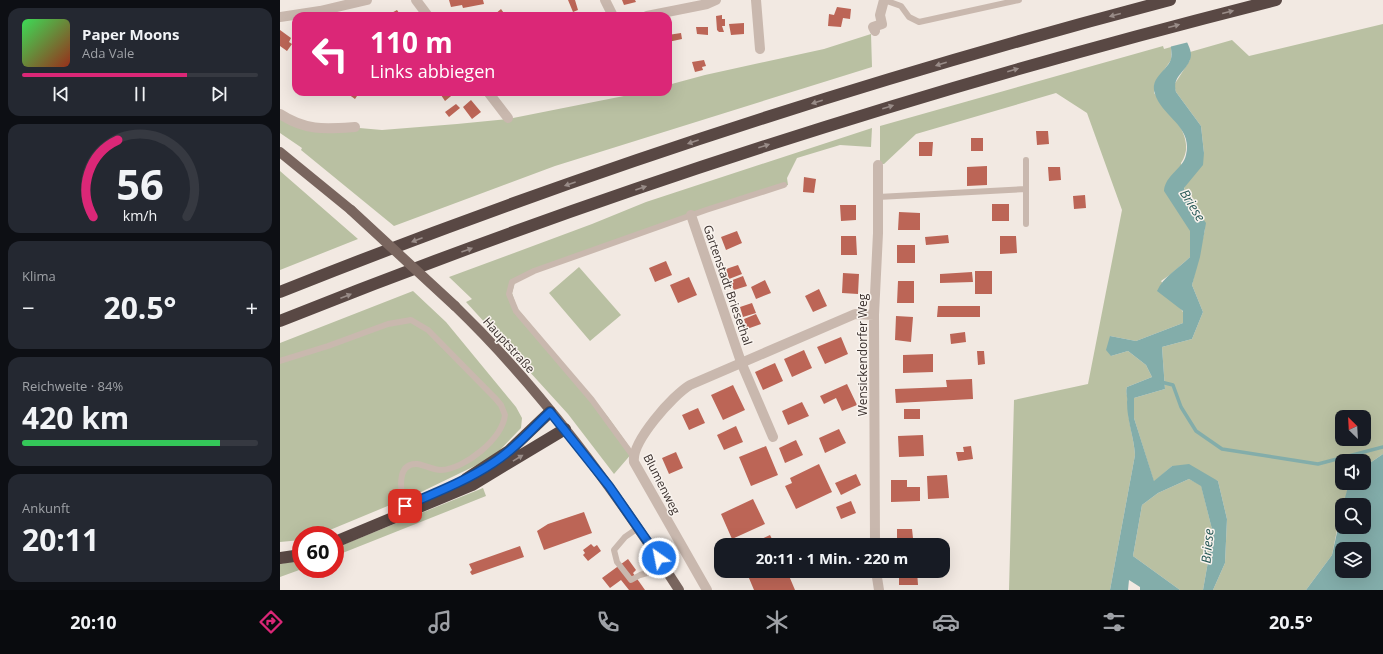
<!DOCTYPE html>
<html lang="de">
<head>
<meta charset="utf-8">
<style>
	:root { --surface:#171b24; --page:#242831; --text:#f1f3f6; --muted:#9ea1a6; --line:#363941; --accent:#db2777 }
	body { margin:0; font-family:"Open Sans",sans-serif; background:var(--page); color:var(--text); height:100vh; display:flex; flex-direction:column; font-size:15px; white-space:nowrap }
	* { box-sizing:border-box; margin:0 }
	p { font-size:13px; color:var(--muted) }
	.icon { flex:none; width:22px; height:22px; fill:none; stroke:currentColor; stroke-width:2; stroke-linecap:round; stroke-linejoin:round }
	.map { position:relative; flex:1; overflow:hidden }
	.details { display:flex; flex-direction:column; gap:8px; padding:8px; background:#0d0f14; width:280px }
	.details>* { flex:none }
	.guide { position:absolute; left:12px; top:12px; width:380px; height:84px; border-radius:12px; box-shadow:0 4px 16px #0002; background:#db2777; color:#fff; overflow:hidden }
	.needle { width:26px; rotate:336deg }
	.controls { position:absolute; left:1055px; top:410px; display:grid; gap:8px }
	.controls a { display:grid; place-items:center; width:36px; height:36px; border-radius:8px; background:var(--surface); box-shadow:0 4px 16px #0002; font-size:20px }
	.speed { position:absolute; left:12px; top:526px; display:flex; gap:8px; font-size:20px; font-weight:700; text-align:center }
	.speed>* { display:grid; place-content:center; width:52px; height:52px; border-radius:50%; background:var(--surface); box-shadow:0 4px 16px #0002; line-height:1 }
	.speed .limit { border:6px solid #d22; background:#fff; color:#111 }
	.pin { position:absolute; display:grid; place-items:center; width:34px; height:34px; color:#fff; margin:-17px; border-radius:8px; box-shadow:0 2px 6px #0006 }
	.me { position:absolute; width:44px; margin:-22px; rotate:327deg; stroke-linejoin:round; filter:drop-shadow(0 0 3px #0008) }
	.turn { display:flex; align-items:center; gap:14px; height:84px; padding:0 12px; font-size:18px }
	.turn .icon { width:52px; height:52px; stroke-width:2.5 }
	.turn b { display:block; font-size:28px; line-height:34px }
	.big { font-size:30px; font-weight:700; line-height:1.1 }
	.details .widget { flex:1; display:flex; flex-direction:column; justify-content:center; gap:6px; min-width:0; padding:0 14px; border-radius:12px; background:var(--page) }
	.details .dial { align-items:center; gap:0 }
	.dial svg { height:104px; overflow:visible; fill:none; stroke:var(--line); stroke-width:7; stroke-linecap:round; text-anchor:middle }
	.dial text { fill:var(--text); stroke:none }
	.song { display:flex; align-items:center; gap:12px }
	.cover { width:48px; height:48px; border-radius:6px; background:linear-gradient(135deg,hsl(130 70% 55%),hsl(10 70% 35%)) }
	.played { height:4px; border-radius:2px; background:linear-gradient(90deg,var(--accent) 70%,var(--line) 70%) }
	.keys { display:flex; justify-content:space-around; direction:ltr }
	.heat { display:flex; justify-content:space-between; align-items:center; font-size:22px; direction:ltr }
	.charge { height:6px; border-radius:3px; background:linear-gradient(90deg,#34c759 84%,var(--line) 0) }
	.trip { position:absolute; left:434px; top:538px; width:236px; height:40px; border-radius:12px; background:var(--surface); box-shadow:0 4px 16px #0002; font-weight:700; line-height:40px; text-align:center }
	.tab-bar { display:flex; height:64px; justify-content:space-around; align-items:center; background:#090b0e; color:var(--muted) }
	.tab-bar .icon { width:28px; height:28px }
	.tab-bar .current { color:var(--accent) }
	.tab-bar b { font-size:18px; color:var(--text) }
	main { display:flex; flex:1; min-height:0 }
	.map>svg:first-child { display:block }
</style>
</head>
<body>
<main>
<section class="details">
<div class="widget">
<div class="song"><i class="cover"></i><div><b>Paper Moons</b><p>Ada Vale</p></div></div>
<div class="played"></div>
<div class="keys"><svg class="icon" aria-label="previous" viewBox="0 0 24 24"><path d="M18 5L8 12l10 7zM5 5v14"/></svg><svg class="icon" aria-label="pause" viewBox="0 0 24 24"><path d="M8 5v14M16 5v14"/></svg><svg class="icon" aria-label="next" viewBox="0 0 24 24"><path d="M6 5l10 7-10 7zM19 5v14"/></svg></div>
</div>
<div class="widget dial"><svg viewBox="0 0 100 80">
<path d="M14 69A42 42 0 1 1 86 69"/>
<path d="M14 69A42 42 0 0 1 33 10" stroke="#db2777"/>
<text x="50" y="56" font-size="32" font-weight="700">56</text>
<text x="50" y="72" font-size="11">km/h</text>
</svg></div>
<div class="widget"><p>Klima</p>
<div class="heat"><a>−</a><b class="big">20.5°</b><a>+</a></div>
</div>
<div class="widget"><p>Reichweite · 84%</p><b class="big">420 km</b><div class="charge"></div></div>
<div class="widget"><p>Ankunft</p><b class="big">20:11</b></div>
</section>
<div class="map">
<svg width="1103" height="590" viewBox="0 0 1103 590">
	<rect width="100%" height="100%" fill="#f2e9e2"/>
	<path fill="#b9c0a2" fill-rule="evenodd" d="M1103,24V454L1084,467V461H1062V483H1069L1064,505H1062L1052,555L1026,590H933L945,563L947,519L938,481L892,466L874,482L854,418V398L885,389L882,347L912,339L923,312L912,285L925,229L922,216L905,194L904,188L924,153L921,126L896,92L894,85L910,60V52L952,40L969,56ZM1062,417H1084V439H1062Z
		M591,34L592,67L275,166L114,226L21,150L22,148L0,133V115L11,122L102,130L177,124L228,119L364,92H388V85L425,75L544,49Z
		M883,46L884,49L891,47V60L875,83L874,93C889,112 918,138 901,163L910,231V257L891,274L881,281L903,312V323L856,341L830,336L831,356L848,351L866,365L872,377L847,387C845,392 848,397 848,402C847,421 854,437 855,455L830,590H729L734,400L808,384L842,210L807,113L776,93L636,134L604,164H600V126Z
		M592,128L591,147L560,145L517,158L507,178L508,185L428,210L254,273L235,282L232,293L237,308L328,417L353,452L334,474L288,414L186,302L192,299L169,277L312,224L366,202Z
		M0,171L78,239L0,270Z
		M299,267L341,315L310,341L269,293Z
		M133,291L166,322L236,407L242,418L241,428L219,451L203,462L139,493L45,532L37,535H21V540L0,542V343Z
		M909,479L921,485L933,533L923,590H900L853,556L862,505L878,493Z
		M203,488L206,496L55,556V548Z
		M21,560L22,569L0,577V564Z"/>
	<path fill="#83adaa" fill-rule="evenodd" d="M905,37C907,43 911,49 911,55C910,70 891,75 896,92L921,126L924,153L923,165L904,188L905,194L926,223L920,257L912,285L923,312L912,339L882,347L885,389L854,398V418L874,481L892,466L909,464L938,481L947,519L945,563L933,590H923L933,533L921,486L909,479L878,493L862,505L853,556L900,590H860V587L849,580L848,590H830L855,455C854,437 847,421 847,402C848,397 845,392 847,387L872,377L866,365L848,351L831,356L826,350L830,336L856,341L903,323V311L877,291C883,277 899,268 910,257V231L884,191C885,175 903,169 906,155C913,126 882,117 875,94C869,78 888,70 891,59C892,54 891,47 890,41Z
		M1103,454V590H1026L1052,555L1062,510V527H1084V505H1063L1069,483H1084V467ZM1062,549H1084V571H1062Z"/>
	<path fill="#f2e9e2" d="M878,0H898L909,42L889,47Z"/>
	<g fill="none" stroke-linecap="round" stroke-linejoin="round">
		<path stroke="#83adaa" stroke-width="3.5" d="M881,382L893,385L901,407L916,431L942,449L1038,464L1103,447"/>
	</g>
	<path fill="#bc6556" d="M169,0H203L204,4L183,8L182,5L171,7Z
		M288,0H295L298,10L293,12Z
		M342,0H355L356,2L344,5Z
		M557,7L571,9L570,19L563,18L561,27L548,26L549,14L554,15Z
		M221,9L226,16H214V15Z
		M117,10L121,16H106Z
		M442,15V19H445V26H442L444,32H439L437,30L436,16Z
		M464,23V34L451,35L449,24Z
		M416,27H428V35L417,34Z
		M0,30L11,38L9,42L12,44L7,51L0,46Z
		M401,33L402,39L388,42V35Z
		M424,60L426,66L422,67L423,70L415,72L412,62Z
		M69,92H82L80,94L79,93L75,99L68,94Z
		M164,92H176L165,101L161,95Z
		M274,92H286L287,95L274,96Z
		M191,100L201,112L192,119L183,107Z
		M176,104L180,108L169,117L165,112Z
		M756,131H768L769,144L757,145Z
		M691,138H703V151H691Z
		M639,142H653L652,156H639Z
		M707,166V185L687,186V167Z
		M768,167H780L781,180L769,181Z
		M524,177L536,179L534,193L523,192Z
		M805,195L806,208L794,209L793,196Z
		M712,204H729V221H712Z
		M560,205H576V220L561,221Z
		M619,212L640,213V230H618Z
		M457,231L462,243L446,250L441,237Z
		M668,235L669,243L646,245L645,237Z
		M561,236H576L577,255H561Z
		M720,236H736L737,253L720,254Z
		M617,245H635V263H617Z
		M386,261L392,275L375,282L369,268Z
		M458,265L462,274L449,279L446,269Z
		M695,271H712V294H695Z
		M692,272L693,282L660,283V274Z
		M563,273L579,274L578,294L562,293Z
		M463,276L467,286L454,290L450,281Z
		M409,277L417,295L398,303L390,285Z
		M485,280L491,293L476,299L471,287Z
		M618,281H634V303H617Z
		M539,289L547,306L533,312L525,296Z
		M472,303L476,313L463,317L460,307Z
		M658,306H700V317H657Z
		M476,314L481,324L467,329L464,319Z
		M616,316L633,317L631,342L615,340Z
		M685,332L686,342L671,344L670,334Z
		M561,337L568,354L545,364L537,347Z
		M524,350L532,368L512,377L504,359Z
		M697,351H704L705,364L698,365Z
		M653,354V372L623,373V355Z
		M495,363L503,381L483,390L475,372Z
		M692,379L693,399L616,403L615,389L667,387L666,380Z
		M567,384L577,405L562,411L556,398L544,404L540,396Z
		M453,385L465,410L443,420L431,395Z
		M522,402L529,416L508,425L502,411Z
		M418,408L425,423L409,430L402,415Z
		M624,409H640V419H624Z
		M456,426L463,442L444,450L437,435Z
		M559,429L566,443L545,453L539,438Z
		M643,435L644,456L619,457L618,436Z
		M516,440L523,455L505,463L499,448Z
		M486,446L498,475L471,486L459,457Z
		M691,446L693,459L678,461L676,452H684L683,447Z
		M396,452L403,468L389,474L382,458Z
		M539,464L552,492L516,509L505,486L512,483L510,478Z
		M576,474L581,485L561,495L555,483Z
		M667,475L669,498L648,499L647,476Z
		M611,480H627V487H640V501L611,502Z
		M473,499L485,524L452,539L441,514Z
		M571,501L576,513L561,519L556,507Z
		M304,512L312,533L264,550L257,531L268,524Z
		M617,529H632L633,538H642V545H614V540H617Z
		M490,535L495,545H469Z
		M552,541L568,542V545H552Z
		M311,544L314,547L317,545L321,551L308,561L303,555L305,553L303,550Z
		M240,546L244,557L192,575L190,572L192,570L189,564Z
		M348,559L356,570L353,573L365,590H349L341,580L330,588L322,578Z
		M466,571H507L515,590H474Z
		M619,571H637L638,585H619Z"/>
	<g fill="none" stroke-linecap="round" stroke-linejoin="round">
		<path stroke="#c9b8ae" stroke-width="6" d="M604,0L621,6L629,17L639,22L739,0
			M598,197L746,189V160
			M746,224V189
			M0,361L48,346L108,324L131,320L148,330L215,398L221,405L225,415C222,439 185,469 161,470C153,470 145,465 137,464C115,463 121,494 125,506
			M353,456L312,400L236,311L229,294L232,282L254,271L426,210L504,185
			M358,528L345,537L334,550L337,562L351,580L360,575L385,568"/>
		<path stroke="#c9b8ae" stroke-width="10" d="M136,0L148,16
			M325,0L333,16
			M476,0L480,49
			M367,16L427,4L436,0
			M0,17L40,11L87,0
			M595,31L593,27L602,24L600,15L604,0
			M208,92L228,118
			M0,114C26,131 45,129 75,127
			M411,215L461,362L493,437
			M595,545L594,315L598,233V165
			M596,571L599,590
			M427,590L354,462C351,442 393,395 410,385L575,314L594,315"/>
		<path stroke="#79655e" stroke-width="10" d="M0,152L71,210
			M175,306C262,390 334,489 399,590"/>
		<path stroke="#594844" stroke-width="12" d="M0,292C290,176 588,79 890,0
			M0,321C324,191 658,85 996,0
			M186,479L229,451L270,412
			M55,542L192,485L285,429
			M0,558L21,555"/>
		<path stroke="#79655e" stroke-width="10" d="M71,210L175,306"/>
	</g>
	<defs><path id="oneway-solid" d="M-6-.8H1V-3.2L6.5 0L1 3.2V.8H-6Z"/></defs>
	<g fill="#998c88">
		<use href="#oneway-solid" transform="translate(948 12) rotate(-14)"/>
		<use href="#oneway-solid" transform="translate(835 15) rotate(165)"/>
		<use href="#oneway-solid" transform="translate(894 26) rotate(-15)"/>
		<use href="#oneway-solid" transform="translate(661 64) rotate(163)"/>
		<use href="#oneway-solid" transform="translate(733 70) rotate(-16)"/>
		<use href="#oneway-solid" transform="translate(537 102) rotate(163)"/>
		<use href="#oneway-solid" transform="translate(608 107) rotate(-17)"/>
		<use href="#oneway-solid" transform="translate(413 142) rotate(161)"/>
		<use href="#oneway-solid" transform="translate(484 146) rotate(-18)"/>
		<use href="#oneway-solid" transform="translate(290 184) rotate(161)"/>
		<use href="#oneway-solid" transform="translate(361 188) rotate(-19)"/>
		<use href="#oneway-solid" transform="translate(137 240) rotate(159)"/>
		<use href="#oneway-solid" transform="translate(187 250) rotate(-20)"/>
		<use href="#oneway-solid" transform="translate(66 296) rotate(-21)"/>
		<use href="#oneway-solid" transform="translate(238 458) rotate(-31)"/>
	</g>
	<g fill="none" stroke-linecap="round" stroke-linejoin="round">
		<g stroke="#114b97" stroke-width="10">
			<path id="route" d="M125,506C155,493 186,481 213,463C235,449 252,429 270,412L329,486L379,558"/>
		</g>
		<use href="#route" stroke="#1a73e8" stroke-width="7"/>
	</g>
	<g text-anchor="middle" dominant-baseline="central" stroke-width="3" stroke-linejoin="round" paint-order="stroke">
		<g font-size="12" fill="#392f2c" stroke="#f9f3ee">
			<text transform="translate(448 285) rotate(71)">Gartenstadt Briesethal</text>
			<text transform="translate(229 345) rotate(48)">Hauptstraße</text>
			<text transform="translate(582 355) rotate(-90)">Wensickendorfer Weg</text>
			<text transform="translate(382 484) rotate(63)">Blumenweg</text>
		</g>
		<g font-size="13" font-style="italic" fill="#255755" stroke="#f9f3ee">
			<text transform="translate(913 205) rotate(58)">Briese</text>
			<text transform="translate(927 546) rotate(-85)">Briese</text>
		</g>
	</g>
</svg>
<div class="controls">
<a><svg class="needle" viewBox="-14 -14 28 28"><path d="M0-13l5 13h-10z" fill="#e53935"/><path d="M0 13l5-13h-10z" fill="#9ea1a6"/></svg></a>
<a><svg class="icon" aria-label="sound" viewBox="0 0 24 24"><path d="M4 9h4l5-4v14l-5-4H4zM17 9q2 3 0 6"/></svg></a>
<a><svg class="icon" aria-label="search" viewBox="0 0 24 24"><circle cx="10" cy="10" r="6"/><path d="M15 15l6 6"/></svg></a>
<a><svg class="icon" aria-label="layers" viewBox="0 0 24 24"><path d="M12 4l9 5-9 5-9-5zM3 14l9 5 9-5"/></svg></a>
</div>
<div class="speed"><div class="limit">60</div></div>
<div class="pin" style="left:125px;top:506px;background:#d93025"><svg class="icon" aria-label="arrive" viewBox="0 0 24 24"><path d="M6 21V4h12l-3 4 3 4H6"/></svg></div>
<svg class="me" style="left:379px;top:558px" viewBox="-20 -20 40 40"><circle r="17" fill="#1a73e8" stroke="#fff" stroke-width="3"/><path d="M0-11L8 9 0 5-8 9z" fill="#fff"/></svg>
<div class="trip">20:11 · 1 Min. · 220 m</div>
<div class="guide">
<div class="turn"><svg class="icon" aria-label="left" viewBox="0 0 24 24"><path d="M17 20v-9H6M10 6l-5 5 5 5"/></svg><div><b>110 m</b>Links abbiegen</div></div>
</div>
</div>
</main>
<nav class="tab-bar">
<b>20:10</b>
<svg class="icon current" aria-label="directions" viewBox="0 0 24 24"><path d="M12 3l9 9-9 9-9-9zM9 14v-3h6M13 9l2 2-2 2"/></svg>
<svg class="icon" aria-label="music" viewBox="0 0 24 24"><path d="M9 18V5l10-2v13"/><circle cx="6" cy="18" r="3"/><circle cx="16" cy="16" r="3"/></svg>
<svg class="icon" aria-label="phone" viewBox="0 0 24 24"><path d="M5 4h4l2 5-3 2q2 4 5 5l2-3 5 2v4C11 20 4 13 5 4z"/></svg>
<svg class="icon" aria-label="climate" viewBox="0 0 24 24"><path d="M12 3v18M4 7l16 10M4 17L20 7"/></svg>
<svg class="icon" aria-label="car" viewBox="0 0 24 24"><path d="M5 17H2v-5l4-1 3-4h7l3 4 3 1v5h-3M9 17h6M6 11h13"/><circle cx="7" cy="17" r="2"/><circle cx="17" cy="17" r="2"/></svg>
<svg class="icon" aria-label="filters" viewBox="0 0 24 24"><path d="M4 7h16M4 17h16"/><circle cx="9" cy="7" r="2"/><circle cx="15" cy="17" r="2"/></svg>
<b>20.5°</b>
</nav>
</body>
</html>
